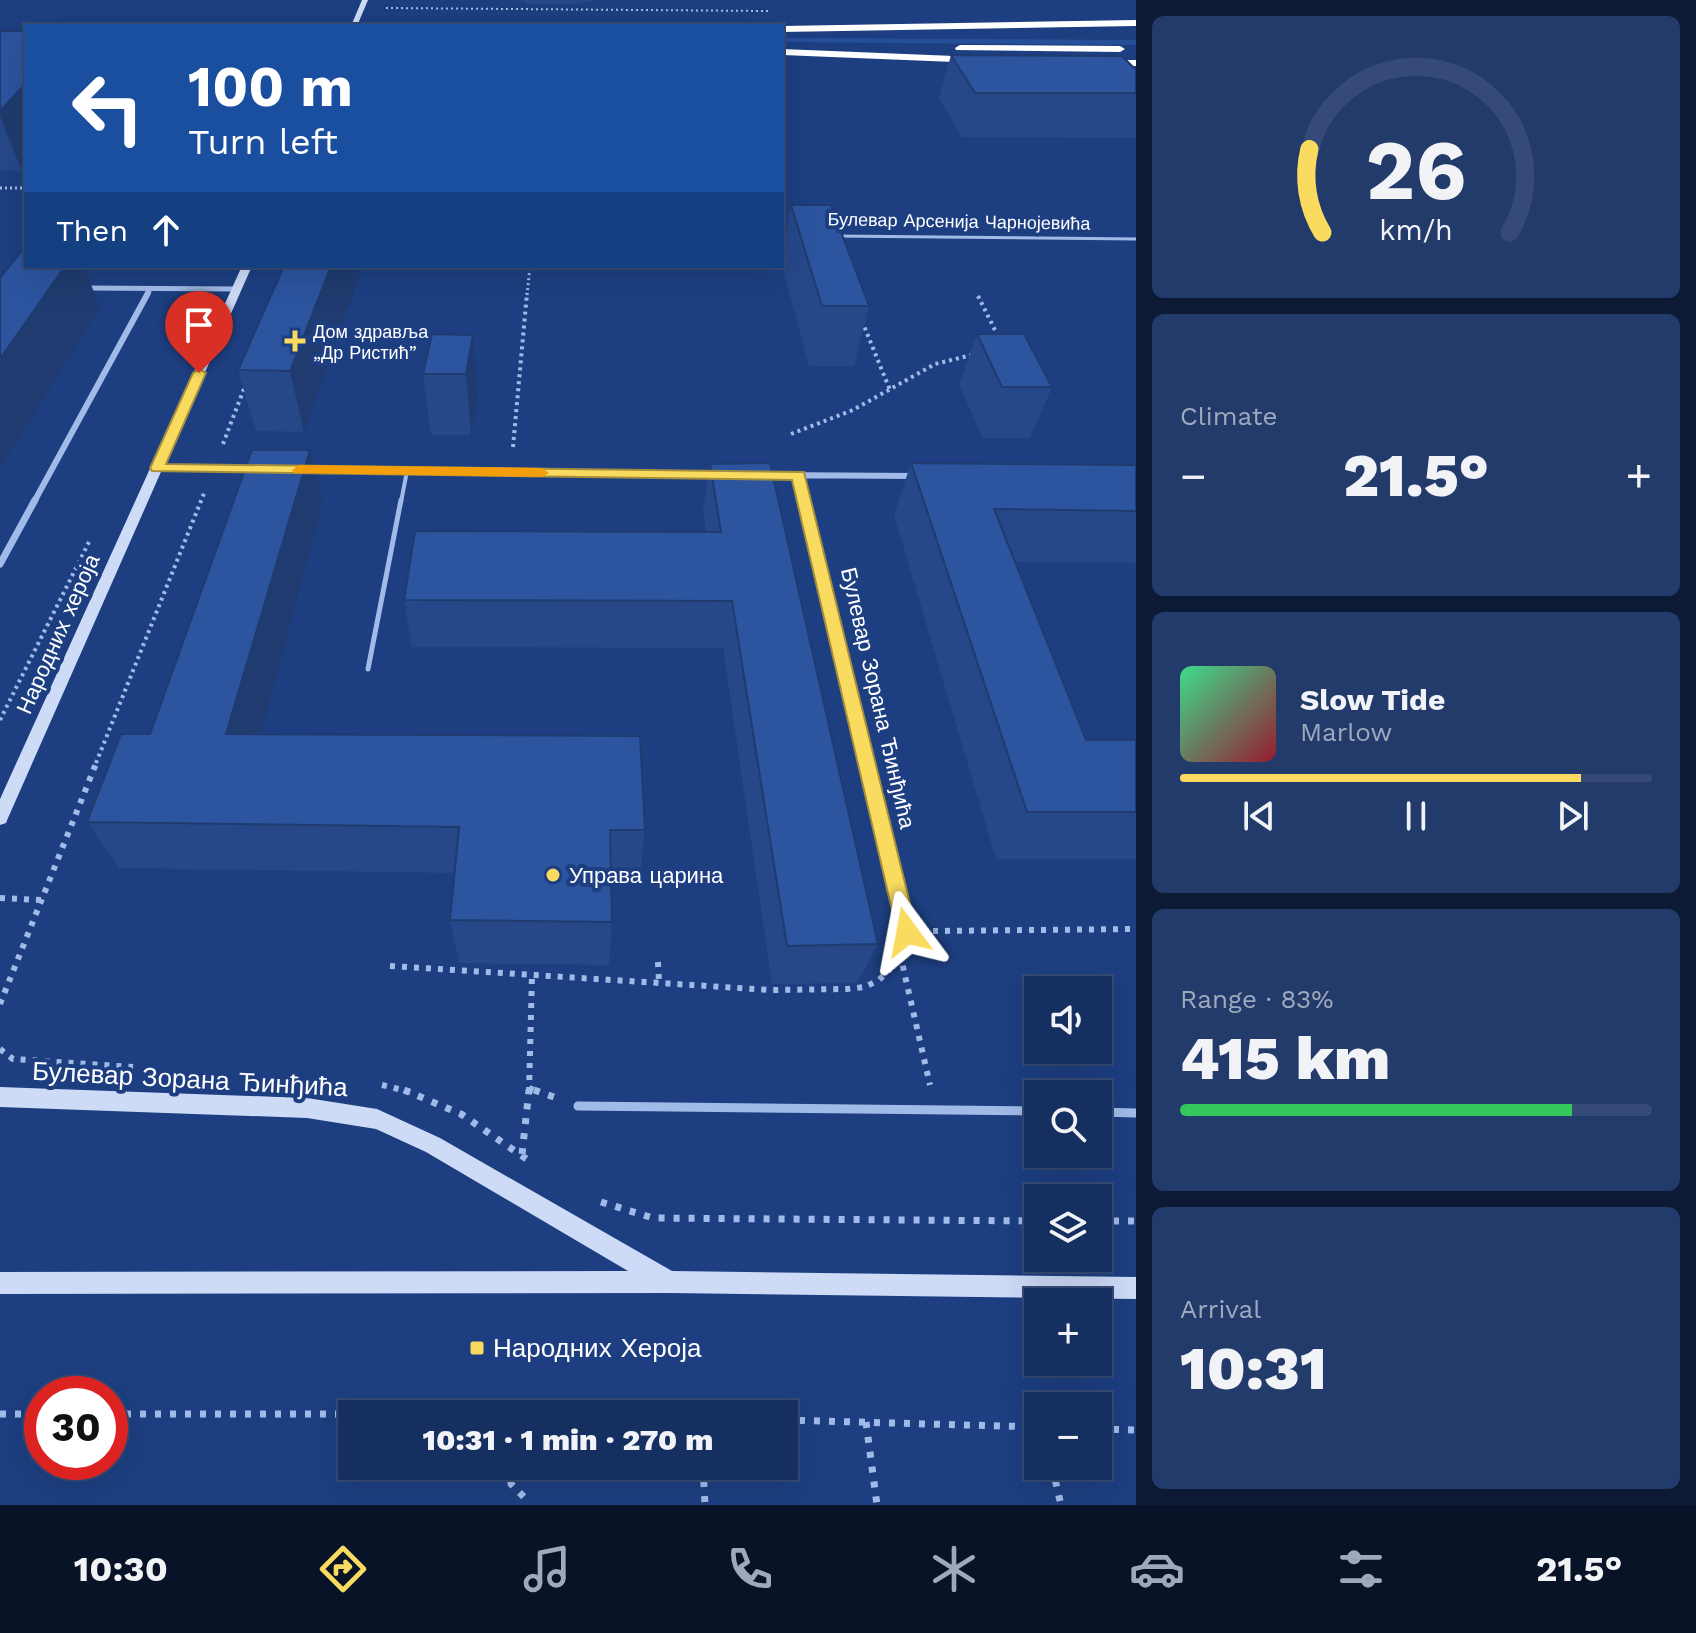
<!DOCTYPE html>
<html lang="en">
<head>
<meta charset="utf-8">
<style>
	:root { --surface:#162f61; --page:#233b6a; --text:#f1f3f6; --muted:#9ea9bd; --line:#354a76; --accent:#f9db5f }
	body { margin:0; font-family:"Work Sans",sans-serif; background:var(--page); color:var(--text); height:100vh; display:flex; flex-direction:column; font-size:30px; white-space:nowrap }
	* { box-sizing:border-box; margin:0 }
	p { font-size:26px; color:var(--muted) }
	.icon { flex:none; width:44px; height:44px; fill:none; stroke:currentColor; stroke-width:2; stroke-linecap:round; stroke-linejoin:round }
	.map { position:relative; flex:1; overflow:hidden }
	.drawer { display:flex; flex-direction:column; gap:16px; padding:16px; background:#0c1a35; width:560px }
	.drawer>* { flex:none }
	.hud { position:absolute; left:24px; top:24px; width:760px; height:244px; border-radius:0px; box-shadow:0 8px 32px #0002,0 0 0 2px var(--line); background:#1a4fa0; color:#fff; overflow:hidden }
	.fabs { position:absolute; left:1024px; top:976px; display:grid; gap:16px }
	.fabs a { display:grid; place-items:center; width:88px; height:88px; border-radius:0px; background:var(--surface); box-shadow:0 8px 32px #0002,0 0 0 2px var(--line); font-size:40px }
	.speed { position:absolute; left:24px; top:1376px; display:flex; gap:16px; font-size:40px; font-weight:700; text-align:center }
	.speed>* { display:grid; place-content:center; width:104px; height:104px; border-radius:50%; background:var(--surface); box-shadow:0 8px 32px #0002,0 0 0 2px var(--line); line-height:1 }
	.speed .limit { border:12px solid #d22; background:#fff; color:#111 }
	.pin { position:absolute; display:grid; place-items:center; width:68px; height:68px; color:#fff; margin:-82px -34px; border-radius:50% 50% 50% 0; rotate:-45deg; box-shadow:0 0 8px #0007 }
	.pin .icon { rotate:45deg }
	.me { position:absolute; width:88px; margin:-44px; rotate:347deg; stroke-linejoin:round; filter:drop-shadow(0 0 6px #0008) }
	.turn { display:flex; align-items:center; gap:28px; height:168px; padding:0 32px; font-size:36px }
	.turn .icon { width:104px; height:104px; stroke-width:2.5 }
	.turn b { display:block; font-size:56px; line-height:68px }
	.then { display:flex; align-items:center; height:76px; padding:0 32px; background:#0003; gap:16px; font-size:30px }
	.big { font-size:60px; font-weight:800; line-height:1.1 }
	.drawer .tile { flex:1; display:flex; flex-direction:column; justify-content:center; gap:12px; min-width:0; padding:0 28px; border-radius:12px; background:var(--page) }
	.drawer .dial { align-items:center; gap:0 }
	.dial svg { height:208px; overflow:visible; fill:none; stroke:var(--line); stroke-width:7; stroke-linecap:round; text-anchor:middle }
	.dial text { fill:var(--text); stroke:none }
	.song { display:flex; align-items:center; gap:24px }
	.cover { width:96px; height:96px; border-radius:12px; background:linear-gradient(135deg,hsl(150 70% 55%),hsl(350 70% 35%)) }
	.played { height:8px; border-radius:4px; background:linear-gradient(90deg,var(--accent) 85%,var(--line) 85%) }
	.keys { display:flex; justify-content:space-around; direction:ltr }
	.heat { display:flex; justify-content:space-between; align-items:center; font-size:44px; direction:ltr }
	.charge { height:12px; border-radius:6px; background:linear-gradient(90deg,#34c759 83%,var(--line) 0) }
	.trip { position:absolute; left:338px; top:1400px; width:460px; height:80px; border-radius:0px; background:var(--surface); box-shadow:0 8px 32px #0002,0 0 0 2px var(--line); font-weight:800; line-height:80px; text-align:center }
	.tabs { display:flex; height:128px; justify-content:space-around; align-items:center; background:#091327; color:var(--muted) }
	.tabs .icon { width:56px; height:56px }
	.tabs .current { color:var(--accent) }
	.tabs b { font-size:36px; color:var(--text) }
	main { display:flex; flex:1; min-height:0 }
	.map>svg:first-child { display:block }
</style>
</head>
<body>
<main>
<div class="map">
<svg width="1136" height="1505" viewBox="0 0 1136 1505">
	<rect width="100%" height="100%" fill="#1d3f81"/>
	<path fill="#264f99" d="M782,38L1136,40V45L782,42Z"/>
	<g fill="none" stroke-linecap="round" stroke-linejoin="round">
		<path stroke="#a1bbe9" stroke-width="2" stroke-dasharray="2 3" stroke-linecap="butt" d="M386,8L768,11"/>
		<path stroke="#a1bbe9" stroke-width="3" stroke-dasharray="2 3" stroke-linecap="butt" d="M0,188H26
			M527,295L530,266"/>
		<path stroke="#a1bbe9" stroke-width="4" stroke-dasharray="3 4" stroke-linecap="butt" d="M978,296L999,338
			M862,321L890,390
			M791,434L853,410L935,364L976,354
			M223,444L245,386
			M513,447L527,293
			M0,720L90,540
			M96,763L205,491"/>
		<path stroke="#a1bbe9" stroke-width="6" stroke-dasharray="5 7" stroke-linecap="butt" d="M0,898L42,900
			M933,931L1136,929
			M900,954L930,1085
			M658,962L659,982
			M390,966L771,990L847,989L865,987L879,980L889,970L897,954
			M0,1004L97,761
			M0,1049L13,1059L133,1067
			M382,1085L411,1092
			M529,1088L539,1092
			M529,1092L532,975"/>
		<path stroke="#a1bbe9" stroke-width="7" stroke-dasharray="6 9" stroke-linecap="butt" d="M404,1090L461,1114L531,1162
			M534,1090L554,1097
			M522,1154L529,1090
			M601,1202L653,1218L1038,1221
			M1098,1221H1136
			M0,1414H42
			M110,1414H352
			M784,1420L1038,1427
			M866,1422L877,1505
			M1098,1429L1136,1430
			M511,1466V1484L526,1499
			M703,1466L705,1505
			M1052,1466L1061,1505"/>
		<path stroke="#a1bbe9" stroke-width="3" d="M836,236L1136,239"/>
		<path stroke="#a1bbe9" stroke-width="4" d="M401,502L407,471"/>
		<path stroke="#a1bbe9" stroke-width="5" d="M368,669L401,500"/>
		<path stroke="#a1bbe9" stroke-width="9" d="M578,1106L1038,1111
			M1098,1112L1136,1113"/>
		<path stroke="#a1bbe9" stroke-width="5" d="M85,288L237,289
			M147,295L150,289"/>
		<path stroke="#a1bbe9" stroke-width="6" d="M157,468L252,469
			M306,470L716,475
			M765,475L916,476
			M799,475L805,502
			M34,502L148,293"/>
		<path stroke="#a1bbe9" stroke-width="7" d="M805,500L867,763
			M0,564L35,500"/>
		<path stroke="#a1bbe9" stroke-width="9" d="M867,761L907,932"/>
		<path fill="#cddbf7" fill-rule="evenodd" d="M362,0H368L357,26H351Z
			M242,266H252L8,818L6,823L0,825V799Z
			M0,1087L307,1098L377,1109L440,1138L672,1271L1136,1277V1299L669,1293L0,1294V1272L628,1271L426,1152L376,1129L307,1118L0,1107Z"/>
		<path fill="#fff" fill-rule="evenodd" d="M1136,20V26L782,32V26Z
			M960,45L1120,46L1125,49L1120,52L956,50L955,48Z
			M782,49L979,57L984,60L979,63L782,55Z
			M1096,60H1136V66L1092,65V61Z"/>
	</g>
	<path fill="#264889" d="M516,0H591V2H583L582,4H526V1H516Z
		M26,31V167L22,171H0V33Z
		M951,55L1136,70V138L962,137L939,98Z
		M791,205L869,306L854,366H809L782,266V256Z
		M284,266L304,432L256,431L238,370Z
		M977,334L1052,387L1030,438H983L959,385Z
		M473,335L478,395L471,435H431L423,374Z
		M911,463L1136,465V563L1015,562L1086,740H1136V859H996L894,515Z
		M710,464L878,944L857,983L772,984L723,648L412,647L404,600L706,532L703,511Z
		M323,502L261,734L645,830L640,876H611L612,922L609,965L459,963L450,920L455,873L119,868L87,822L150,734Z"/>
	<path fill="#1f3b6f" d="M26,83V167L22,171L0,116V111Z
		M65,266H84L100,308L0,468V359Z
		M331,266H363L304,432L290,371Z
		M473,335L478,395L471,435L466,374Z
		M310,450L323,502L248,783L226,734Z"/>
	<path fill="#2c549f" stroke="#1f3b6f" stroke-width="2" d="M2,31H26V83L0,111V33Z
		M951,55L1122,56L1136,70V93H975Z
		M791,205H831L869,306H822Z
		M23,249H26V266H65L0,359V278Z
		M284,266H331L290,371L238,370Z
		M432,334L473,335L466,374H423Z
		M977,334H1024L1052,387H1002Z
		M252,450H310L226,734L640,736L645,830H610L612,922L450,920L459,827L87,822L121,734H150Z
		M770,463L878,944L787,946L732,601L404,600L415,531L721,532L710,464Z
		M911,463L1136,465V511L994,509L1086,740H1136V812H1027Z"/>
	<path fill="#f9db5f" stroke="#a28e3e" stroke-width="2" d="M199,369L206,373L166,464L804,472L917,932L914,938L907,941L900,938L897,932L792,480L152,471L150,468L193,373Z"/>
	<path fill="#f59e0b" d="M299,465L542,468L549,473L542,477L294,473L292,470Z"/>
	<g fill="#f9db5f" stroke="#1d3f81" stroke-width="3">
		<path d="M291 329h8v8h8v8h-8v8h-8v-8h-8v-8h8z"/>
		<circle cx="553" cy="875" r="8"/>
		<rect x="469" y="1340" width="16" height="16" rx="4"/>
	</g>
	<g text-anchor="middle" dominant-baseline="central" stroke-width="8" stroke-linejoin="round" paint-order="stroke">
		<g font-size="18" fill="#fff" stroke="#1d3f81">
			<text transform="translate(959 221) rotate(1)">Булевар Арсенија Чарнојевића</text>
		</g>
		<g font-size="18" fill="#fff" stroke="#1d3f81" text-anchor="start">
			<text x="313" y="331">Дом здравља<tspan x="313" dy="21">„Др Ристић”</tspan></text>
		</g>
		<g font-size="22" fill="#fff" stroke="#1d3f81">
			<text transform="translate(58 634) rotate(-66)">Народних хероја</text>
			<text transform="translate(878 698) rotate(77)">Булевар Зорана Ђинђића</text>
		</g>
		<g font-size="22" fill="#fff" stroke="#1d3f81" text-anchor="start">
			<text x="569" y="875">Управа царина</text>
		</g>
		<g font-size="26" fill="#fff" stroke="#1d3f81">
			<text transform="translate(190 1079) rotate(3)">Булевар Зорана Ђинђића</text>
		</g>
		<g font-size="26" fill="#fff" stroke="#1d3f81" text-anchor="start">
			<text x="493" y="1348">Народних Хероја</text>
		</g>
	</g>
</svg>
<div class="fabs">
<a><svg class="icon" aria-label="sound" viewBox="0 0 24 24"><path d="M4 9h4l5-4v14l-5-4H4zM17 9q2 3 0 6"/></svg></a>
<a><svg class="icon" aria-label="search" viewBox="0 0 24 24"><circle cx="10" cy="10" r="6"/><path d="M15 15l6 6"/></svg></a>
<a><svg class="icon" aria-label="layers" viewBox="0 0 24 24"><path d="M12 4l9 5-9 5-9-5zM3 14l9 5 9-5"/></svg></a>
<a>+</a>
<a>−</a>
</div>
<div class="speed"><div class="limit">30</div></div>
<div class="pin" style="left:199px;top:373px;background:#d93025"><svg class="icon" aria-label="arrive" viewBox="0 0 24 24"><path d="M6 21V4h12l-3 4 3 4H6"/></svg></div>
<svg class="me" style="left:907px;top:932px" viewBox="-20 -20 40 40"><path d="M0-17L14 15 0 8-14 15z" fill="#f9db5f" stroke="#fff" stroke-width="4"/></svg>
<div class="trip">10:31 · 1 min · 270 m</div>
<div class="hud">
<div class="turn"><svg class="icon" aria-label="left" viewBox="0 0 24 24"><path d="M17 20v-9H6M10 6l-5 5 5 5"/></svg><div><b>100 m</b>Turn left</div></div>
<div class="then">Then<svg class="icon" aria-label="ahead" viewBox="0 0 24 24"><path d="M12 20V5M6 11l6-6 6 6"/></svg></div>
</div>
</div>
<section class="drawer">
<div class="tile dial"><svg viewBox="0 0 100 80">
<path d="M14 69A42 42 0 1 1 86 69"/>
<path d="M14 69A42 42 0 0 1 9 37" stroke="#f9db5f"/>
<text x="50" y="56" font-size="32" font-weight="700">26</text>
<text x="50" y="72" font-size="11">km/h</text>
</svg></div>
<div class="tile"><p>Climate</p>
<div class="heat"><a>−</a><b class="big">21.5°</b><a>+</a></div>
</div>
<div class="tile">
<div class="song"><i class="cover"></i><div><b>Slow Tide</b><p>Marlow</p></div></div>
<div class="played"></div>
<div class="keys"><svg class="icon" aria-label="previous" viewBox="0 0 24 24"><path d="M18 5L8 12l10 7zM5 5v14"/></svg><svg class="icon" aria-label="pause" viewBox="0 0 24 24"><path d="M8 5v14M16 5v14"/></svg><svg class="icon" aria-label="next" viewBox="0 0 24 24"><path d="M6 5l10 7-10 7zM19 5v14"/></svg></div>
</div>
<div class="tile"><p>Range · 83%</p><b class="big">415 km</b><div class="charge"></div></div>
<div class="tile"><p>Arrival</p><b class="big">10:31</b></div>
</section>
</main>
<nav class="tabs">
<b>10:30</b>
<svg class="icon current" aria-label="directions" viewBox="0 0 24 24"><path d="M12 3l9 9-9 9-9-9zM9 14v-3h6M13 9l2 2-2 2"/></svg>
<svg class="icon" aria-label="music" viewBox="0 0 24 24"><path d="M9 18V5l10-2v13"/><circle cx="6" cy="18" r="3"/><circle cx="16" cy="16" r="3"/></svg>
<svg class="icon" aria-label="phone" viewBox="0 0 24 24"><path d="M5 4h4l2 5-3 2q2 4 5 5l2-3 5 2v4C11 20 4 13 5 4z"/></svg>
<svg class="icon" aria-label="climate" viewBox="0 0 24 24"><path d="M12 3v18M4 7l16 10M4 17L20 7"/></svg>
<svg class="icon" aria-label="car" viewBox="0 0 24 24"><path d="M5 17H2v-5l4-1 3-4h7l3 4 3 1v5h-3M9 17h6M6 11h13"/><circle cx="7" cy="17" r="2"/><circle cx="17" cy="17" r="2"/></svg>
<svg class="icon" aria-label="filters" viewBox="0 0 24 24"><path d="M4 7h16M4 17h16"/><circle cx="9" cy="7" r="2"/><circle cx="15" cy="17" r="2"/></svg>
<b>21.5°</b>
</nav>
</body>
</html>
